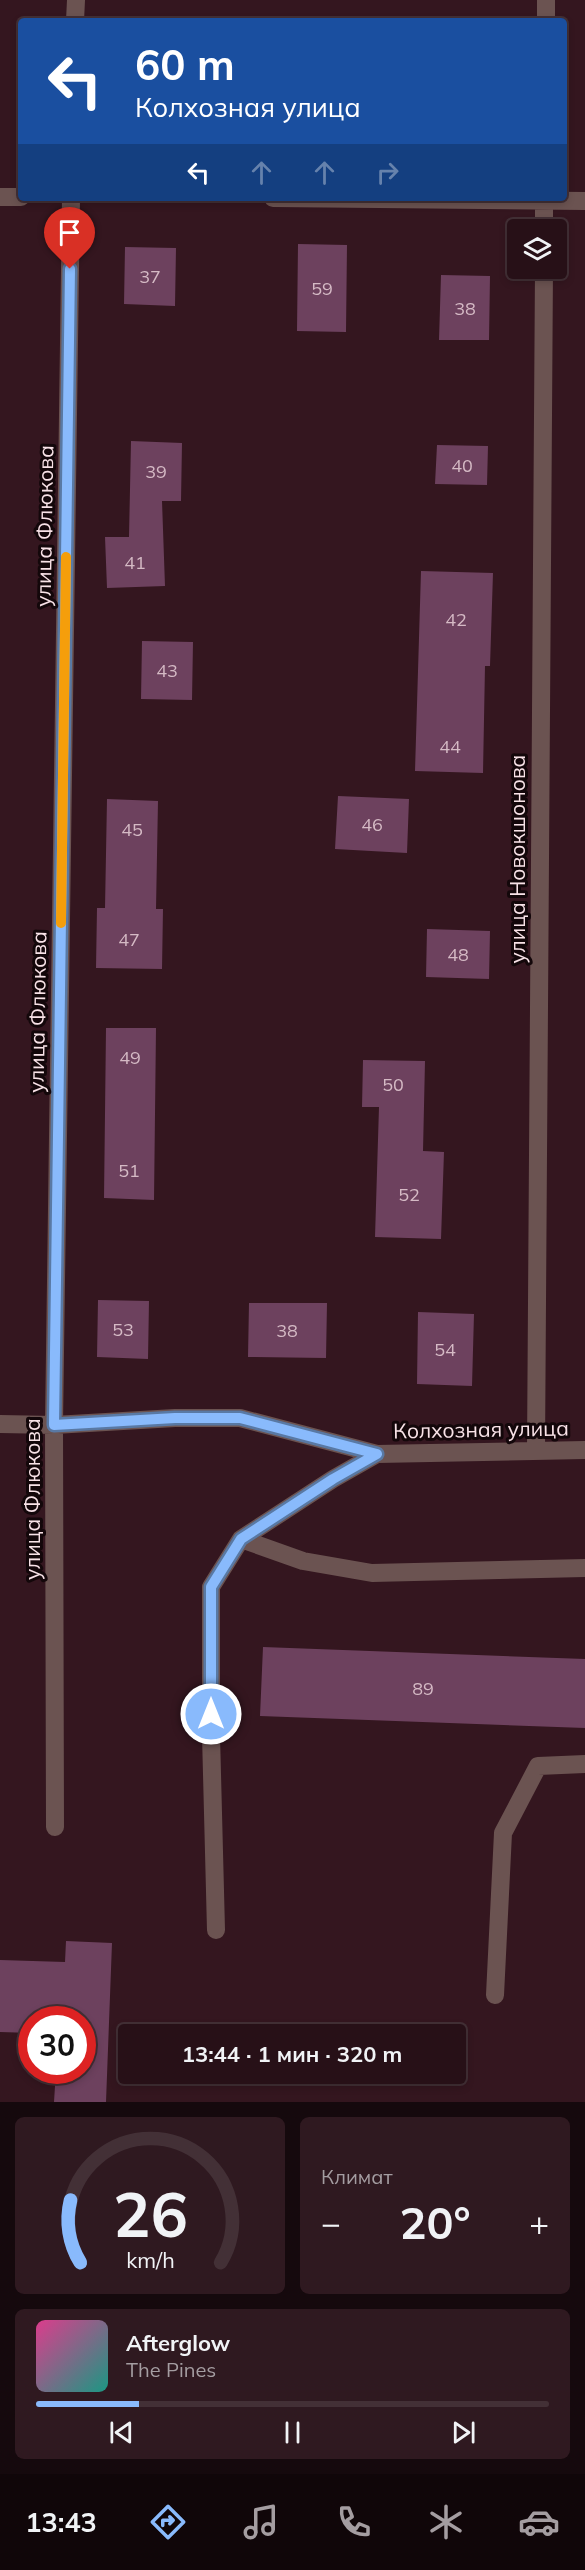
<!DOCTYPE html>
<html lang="ru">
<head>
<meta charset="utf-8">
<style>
	:root { --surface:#271017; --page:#2f1920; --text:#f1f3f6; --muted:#a49da1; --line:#433036; --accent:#89bafc }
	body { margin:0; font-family:Mulish,sans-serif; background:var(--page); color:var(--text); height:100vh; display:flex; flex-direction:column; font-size:22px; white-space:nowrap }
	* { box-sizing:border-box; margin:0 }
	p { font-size:20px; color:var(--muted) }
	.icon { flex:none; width:33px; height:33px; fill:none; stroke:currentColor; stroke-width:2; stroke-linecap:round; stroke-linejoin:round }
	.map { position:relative; height:2102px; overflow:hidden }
	.sheet { display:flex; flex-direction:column; gap:15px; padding:15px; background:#15090d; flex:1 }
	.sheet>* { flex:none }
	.hud { position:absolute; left:18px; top:18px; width:549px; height:183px; border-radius:6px; box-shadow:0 3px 9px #0003,0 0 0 2px var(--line); background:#1a4fa0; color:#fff; overflow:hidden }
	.fabs { position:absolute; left:507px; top:219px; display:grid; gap:12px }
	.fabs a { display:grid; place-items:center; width:60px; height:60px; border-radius:6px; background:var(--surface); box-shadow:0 3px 9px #0003,0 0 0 2px var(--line); font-size:30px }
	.speed { position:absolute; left:18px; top:2006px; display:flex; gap:12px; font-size:30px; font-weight:700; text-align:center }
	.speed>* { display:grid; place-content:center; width:78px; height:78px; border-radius:50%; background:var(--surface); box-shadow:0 3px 9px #0003,0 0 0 2px var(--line); line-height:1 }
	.speed .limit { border:9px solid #d22; background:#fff; color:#111 }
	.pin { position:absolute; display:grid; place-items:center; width:51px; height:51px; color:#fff; margin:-62px -26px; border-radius:50% 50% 50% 0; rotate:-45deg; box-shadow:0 0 6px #0007 }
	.pin .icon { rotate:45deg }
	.me { position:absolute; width:66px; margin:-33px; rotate:0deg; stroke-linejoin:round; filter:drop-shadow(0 0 4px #0008) }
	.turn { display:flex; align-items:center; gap:21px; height:126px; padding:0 18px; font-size:27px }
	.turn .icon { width:78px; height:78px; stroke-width:2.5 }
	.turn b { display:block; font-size:42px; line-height:51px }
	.lanes { display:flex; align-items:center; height:57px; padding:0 18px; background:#0003; justify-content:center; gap:30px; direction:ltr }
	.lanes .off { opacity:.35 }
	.big { font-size:45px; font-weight:700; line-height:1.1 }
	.sheet .card { flex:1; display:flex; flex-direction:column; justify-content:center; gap:9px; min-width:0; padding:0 21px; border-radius:9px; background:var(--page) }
	.sheet .dial { align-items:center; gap:0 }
	.dial svg { height:156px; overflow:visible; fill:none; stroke:var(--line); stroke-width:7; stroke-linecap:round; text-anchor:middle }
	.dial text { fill:var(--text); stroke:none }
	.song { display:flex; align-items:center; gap:18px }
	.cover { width:72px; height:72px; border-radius:9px; background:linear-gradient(135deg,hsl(330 70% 55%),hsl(170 70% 35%)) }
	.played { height:6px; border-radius:3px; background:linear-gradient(90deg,var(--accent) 20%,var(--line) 20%) }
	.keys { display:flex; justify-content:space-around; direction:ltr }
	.heat { display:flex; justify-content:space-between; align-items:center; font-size:33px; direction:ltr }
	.sheet .tiles { flex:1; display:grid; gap:15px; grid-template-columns:1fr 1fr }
	.card:last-child { grid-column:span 2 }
	.trip { position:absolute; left:118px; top:2024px; width:348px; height:60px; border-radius:6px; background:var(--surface); box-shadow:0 3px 9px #0003,0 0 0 2px var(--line); font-weight:700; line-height:60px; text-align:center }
	.menu { display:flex; height:96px; justify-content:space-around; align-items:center; background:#100609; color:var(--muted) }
	.menu .icon { width:42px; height:42px }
	.menu .current { color:var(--accent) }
	.menu b { font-size:27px; color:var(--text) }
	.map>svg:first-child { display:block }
</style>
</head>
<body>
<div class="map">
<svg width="585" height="2102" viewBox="0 0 585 2102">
	<rect width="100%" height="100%" fill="#34161f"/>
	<path fill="#6d415e" d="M298,244L347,245L346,332L297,331Z
		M125,247L176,248L175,306L124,304Z
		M441,275L490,276L489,340H439Z
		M131,441L182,443L181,501H162L165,586L107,588L105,537H129Z
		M437,445L488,446L487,485L435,484Z
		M421,571L493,573L490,666H485L483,773L415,771Z
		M142,641L193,642L192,700L141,699Z
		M338,796L409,799L407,853L335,849Z
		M107,799L158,801L156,909H163L162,969L96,968L97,908H105Z
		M427,929L490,931L489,979L426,977Z
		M106,1028H156L154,1200L104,1198Z
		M363,1060L425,1061L423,1151L444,1152L441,1239L375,1237L379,1107H362Z
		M98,1300L149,1301L148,1359L97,1357Z
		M249,1303H327L326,1358L248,1357Z
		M418,1312L474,1314L472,1386L417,1384Z
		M263,1647L585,1659V1728L260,1716Z
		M66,1941L112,1943L106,2102H54L56,2070H82V2019H32V2033L0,2032V1960L65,1962Z"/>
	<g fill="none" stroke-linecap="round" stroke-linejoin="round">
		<path stroke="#6b5351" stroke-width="18" d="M75,21L76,0
			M546,21V0
			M0,197H21
			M273,198L585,201
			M544,230V198
			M0,1424L54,1425L175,1418H240L377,1454L585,1450
			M536,1450L544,268
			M241,1539L303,1561L372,1573L585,1568
			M55,1827L54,1425L71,198
			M216,1930L211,1735V1587L241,1539L333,1479L377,1454
			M495,1995L503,1833L538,1766L585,1764"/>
	</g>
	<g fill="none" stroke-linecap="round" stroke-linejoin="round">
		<g stroke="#5979a4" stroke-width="15">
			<path id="route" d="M70,269L54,1425L175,1418H240L377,1454L333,1479L241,1539L211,1587V1714"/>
		</g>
		<use href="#route" stroke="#89bafc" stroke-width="10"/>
		<path stroke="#f59e0b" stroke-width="10" d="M61,923L66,557"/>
	</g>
	<g text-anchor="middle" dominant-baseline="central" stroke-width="6" stroke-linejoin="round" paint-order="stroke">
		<g font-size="18" fill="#d5bac5">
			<text x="150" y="276">37</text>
			<text x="322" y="288">59</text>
			<text x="465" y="308">38</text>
			<text x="462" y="465">40</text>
			<text x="156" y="471">39</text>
			<text x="135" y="562">41</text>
			<text x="456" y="619">42</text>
			<text x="167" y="670">43</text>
			<text x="450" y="746">44</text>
			<text x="372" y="824">46</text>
			<text x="132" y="829">45</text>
			<text x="129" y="939">47</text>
			<text x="458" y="954">48</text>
			<text x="130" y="1057">49</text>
			<text x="393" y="1084">50</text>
			<text x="129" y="1170">51</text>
			<text x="409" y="1194">52</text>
			<text x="123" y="1329">53</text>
			<text x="287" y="1330">38</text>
			<text x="445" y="1349">54</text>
			<text x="423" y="1688">89</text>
		</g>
		<g font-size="21" fill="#f8e2e7" stroke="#13070a">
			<text transform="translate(44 526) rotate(-89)">улица Флюкова</text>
			<text transform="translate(517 859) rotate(-90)">улица Новокшонова</text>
			<text transform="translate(37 1012) rotate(-89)">улица Флюкова</text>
			<text transform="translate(481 1429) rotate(-1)">Колхозная улица</text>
			<text transform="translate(32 1499) rotate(-90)">улица Флюкова</text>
		</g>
	</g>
</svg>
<div class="fabs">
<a><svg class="icon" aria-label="layers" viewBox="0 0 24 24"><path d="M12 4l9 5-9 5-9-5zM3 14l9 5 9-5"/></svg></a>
</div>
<div class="speed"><div class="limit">30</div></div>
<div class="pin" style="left:70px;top:269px;background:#d93025"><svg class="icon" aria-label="arrive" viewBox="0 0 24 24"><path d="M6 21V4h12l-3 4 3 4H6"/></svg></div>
<svg class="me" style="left:211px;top:1714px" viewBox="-20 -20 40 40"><circle r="17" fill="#89bafc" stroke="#fff" stroke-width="3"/><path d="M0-11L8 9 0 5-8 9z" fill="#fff"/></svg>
<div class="trip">13:44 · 1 мин · 320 m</div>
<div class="hud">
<div class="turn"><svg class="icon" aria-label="left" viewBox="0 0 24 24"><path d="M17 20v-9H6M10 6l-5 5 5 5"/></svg><div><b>60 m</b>Колхозная улица</div></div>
<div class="lanes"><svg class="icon" aria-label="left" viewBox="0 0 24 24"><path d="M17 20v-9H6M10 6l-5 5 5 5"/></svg><svg class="icon off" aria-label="ahead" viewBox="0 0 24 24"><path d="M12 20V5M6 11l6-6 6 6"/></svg><svg class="icon off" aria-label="ahead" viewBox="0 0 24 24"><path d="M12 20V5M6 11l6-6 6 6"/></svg><svg class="icon off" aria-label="right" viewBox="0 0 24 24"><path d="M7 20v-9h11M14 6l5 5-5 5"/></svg></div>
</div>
</div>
<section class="sheet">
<div class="tiles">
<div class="card dial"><svg viewBox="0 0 100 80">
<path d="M14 69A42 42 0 1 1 86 69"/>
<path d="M14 69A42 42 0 0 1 9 37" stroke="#89bafc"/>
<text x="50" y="56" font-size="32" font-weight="700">26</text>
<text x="50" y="72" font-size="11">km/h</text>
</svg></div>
<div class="card"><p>Климат</p>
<div class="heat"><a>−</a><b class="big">20°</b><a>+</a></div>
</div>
<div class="card">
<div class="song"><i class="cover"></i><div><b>Afterglow</b><p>The Pines</p></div></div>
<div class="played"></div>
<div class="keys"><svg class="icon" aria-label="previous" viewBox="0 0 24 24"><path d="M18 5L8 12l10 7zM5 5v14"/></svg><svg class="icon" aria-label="pause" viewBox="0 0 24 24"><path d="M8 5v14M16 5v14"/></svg><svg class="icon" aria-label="next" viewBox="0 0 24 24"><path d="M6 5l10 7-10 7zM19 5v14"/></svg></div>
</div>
</div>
</section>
<nav class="menu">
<b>13:43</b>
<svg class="icon current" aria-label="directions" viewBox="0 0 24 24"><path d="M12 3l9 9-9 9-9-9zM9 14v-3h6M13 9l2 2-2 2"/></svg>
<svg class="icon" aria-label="music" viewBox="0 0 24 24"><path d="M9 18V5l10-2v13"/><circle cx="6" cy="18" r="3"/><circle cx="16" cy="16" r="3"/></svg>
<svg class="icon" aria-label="phone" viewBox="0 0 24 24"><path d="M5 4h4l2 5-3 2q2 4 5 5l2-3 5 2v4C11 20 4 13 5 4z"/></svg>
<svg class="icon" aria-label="climate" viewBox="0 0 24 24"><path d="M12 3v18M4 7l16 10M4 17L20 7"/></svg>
<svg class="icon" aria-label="car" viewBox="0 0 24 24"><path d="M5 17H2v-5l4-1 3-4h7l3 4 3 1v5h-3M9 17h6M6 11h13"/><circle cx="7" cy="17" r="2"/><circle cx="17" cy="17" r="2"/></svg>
</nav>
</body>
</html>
